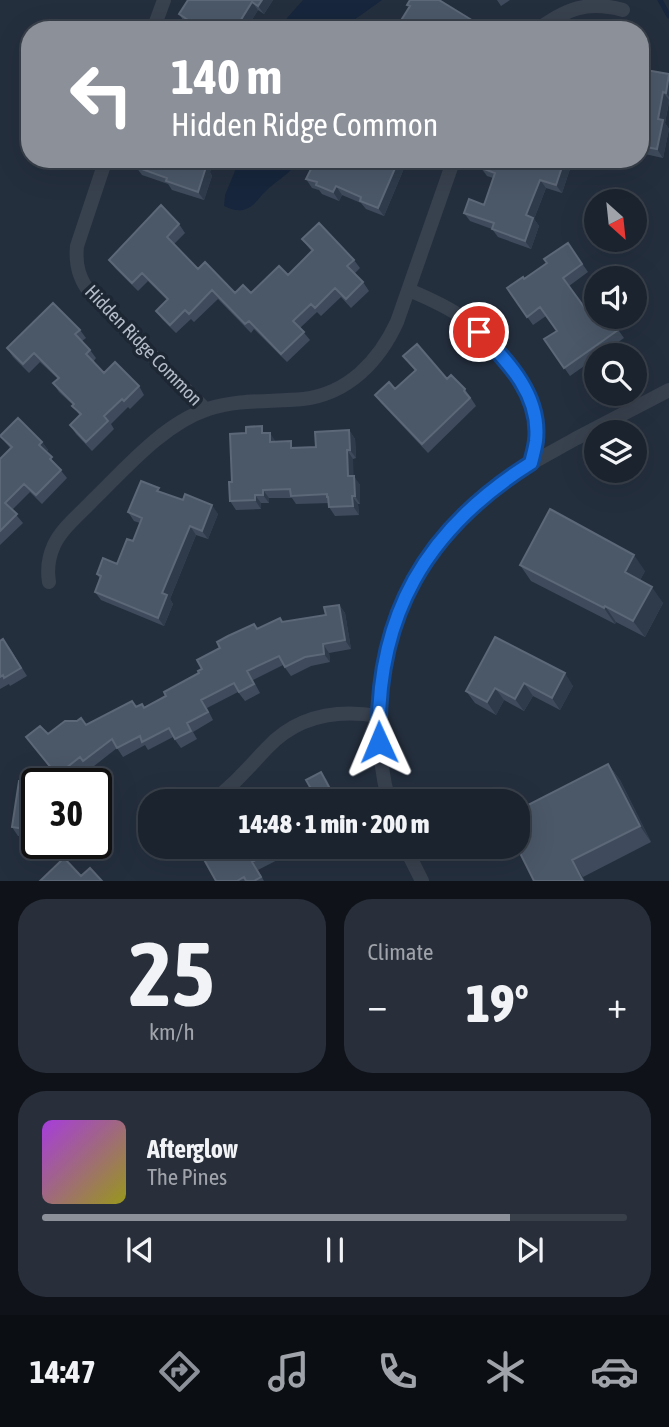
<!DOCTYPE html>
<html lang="en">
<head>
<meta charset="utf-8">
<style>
	:root { --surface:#1b232e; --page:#282f3a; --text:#f1f3f6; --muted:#a0a4aa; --line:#39404a; --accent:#8c9099 }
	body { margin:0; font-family:"Asap Condensed",sans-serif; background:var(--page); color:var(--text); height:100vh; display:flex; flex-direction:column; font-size:26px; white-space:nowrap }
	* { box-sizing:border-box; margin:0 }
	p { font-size:23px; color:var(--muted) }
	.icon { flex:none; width:38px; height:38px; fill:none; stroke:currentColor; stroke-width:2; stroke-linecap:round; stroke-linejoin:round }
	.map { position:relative; height:881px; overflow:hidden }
	.sheet { display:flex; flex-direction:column; gap:18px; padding:18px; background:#0f1319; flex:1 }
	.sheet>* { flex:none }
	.guide { position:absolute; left:21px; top:21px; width:628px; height:147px; border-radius:28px; box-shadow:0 7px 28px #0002,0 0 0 2px var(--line); background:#8c9099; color:#fff; overflow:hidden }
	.needle { width:46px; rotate:153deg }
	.controls { position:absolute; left:584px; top:189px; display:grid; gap:14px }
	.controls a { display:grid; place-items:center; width:63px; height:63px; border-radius:50%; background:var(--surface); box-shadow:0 7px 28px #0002,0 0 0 2px var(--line); font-size:35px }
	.speed { position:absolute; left:21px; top:768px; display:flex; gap:14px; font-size:35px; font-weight:700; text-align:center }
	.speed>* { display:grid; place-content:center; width:91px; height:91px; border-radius:50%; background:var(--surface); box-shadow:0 7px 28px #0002,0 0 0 2px var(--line); line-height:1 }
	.speed .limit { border:4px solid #111; border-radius:10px; background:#fff; color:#111 }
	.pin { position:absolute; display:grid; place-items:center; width:60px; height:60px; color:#fff; margin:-30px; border:4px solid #fff; border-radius:50%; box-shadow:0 2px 7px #0007 }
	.me { position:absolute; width:77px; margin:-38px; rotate:359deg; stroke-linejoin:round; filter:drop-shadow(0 0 5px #0008) }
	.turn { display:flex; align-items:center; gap:24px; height:147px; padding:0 35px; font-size:32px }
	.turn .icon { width:91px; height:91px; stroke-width:2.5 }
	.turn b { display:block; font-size:49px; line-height:60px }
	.big { font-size:52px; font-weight:800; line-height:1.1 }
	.sheet .card { flex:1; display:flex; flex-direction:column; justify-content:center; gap:10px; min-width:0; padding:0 24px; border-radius:28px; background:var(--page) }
	.sheet .dial { align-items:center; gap:0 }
	.dial b { font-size:91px; line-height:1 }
	.song { display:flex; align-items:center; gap:21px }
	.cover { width:84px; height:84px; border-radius:10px; background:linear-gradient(135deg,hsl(280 70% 55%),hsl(60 70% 35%)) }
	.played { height:7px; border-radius:4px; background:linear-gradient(90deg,var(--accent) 80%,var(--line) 80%) }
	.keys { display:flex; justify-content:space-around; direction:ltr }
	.heat { display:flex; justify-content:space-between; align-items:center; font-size:38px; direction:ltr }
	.sheet .tiles { flex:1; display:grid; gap:18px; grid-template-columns:1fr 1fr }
	.card:last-child { grid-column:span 2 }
	.trip { position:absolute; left:138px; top:789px; width:392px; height:70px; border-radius:28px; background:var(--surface); box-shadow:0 7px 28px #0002,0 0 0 2px var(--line); font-weight:800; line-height:70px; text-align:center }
	.tabs { display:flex; height:112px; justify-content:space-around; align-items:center; background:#0b0e12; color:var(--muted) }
	.tabs .icon { width:49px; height:49px }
	.tabs .active { color:var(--accent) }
	.tabs b { font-size:32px; color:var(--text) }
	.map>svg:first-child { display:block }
</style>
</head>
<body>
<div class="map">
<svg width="669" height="881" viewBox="0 0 669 881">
	<rect width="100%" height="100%" fill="#242f3e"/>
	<path fill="#17263c" d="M303,0H382L340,30H282L287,18Z
		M240,159H300C289,175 280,178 267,190C260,196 255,206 246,209C239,212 230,209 224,206L225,195Z"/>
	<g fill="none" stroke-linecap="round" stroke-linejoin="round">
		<path stroke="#17263c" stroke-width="5" d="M660,0L669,16"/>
		<path stroke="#38414e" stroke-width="14" d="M153,30L164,0
			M537,30C566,9 587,0 623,10
			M106,159L77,246C75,265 79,280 92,295L206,410
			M409,290C425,297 442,304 457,314C490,336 530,379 535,420C537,434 534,448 531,463
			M49,582C47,570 49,556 54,545C62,528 79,515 92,501C125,469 163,424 208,409C239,399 271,402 303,399C348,394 379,361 397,322L454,159
			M211,802C233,786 248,768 267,748C297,716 336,709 378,716
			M389,802C357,681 402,549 506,479C528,464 552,452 575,439C606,423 638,406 669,390
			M145,836L150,834
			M405,847L422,881"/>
	</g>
	<path fill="#3f4b5c" d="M188,0H273L264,14L258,10L247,28L250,30H196L185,23L179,14Z
		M497,0H510L501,6Z
		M640,69L669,74V102L665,123L669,129L663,158L640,153Z
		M139,159H206L212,167L210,172L212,176L204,200L172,190L168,184L142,175L136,167Z
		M408,159L384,216L366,209L361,203L342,195L339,201L322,194L319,190L312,188L306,179Z
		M564,161L570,169L562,193L546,188L534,219L539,226L531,249L498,237L492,229L470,221L464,213L484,205L493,178L487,176L481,168Z
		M179,224L185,233L174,244L198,269L235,293H251L288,275L312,252L302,239L354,260L360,268L355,273L363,282L369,291L351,308L341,297L321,316L317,312L300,328L310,340L287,362L254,329L251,333L218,299L194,322L191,319L176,333L162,319L156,311L167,300L148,281L138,291L115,268L109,260Z
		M568,243L588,272L569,286L590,315L597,319L609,317L624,338L600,355H597V357L570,376L544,339L557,331L546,316L533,325L507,288L524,279L547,263Z
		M80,330L86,338L82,341L90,350L96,358L93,362L104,373L139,386L144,395L130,409L128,407L111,424L114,429L92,451L76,434L70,425L80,416L73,405L59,392L53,383L58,379L40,362L29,373L13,357L7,348Z
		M403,356L447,379L465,389L476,406L428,453L381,403L375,395L395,389L415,371Z
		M349,430L355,439L356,458L353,459V476L360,485V504H358L359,515L335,516L329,507V503L296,504L292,498H269V503H261V509L236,510L230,501L232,482L246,433H267L276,442L295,448L316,447Z
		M0,436L42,442L48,450L46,452L67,478L42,504L30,492L12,510L23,523L0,545V459L10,448Z
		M162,492L218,514L208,539L196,535L170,599L173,604L164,626L101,600L95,592L100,579L97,574L117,564L133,541L140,523L134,521L128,512Z
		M520,565L645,571L640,580L663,603L645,637L616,622L615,624L531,581Z
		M339,605L345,613L351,649L329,653L330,662L311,666L291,676L283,665L253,680L260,693L245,701L238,692L207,708L213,720L193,732L197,739L181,748L173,737L148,750L145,745L123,757L117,748L89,770L86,766L62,783L26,737L48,734L86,725L136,707H144L166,696L199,673L220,648L254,624L257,629L280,618L283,622L326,615Z
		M495,637L573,686L560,710L533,696L524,711L504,700L496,715L475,703L466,691Z
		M0,641L9,647L27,676L10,686L9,684L0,689Z
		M608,764L620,780L651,842L583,877L534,881Z
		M37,784V838L18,836L12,827Z
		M241,847H307L309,849L296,856L293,852L258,870L264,881H216L224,856Z"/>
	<path fill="#2f3b4b" d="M262,0H273L264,14L258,6Z
		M252,2L258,10L246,30L239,23Z
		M475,22L481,30H471Z
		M669,76V97L666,93Z
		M663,92L669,100L665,123L669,129L663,158L657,149L658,119Z
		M205,159L212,167L210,172L212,176L204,200L198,192Z
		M399,159H408L384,216L378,208Z
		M564,161L570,169L562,193L556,185Z
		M540,180L546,188L534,219L539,226L531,249L525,241L526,215Z
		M336,186L342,195L339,201L333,192Z
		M349,430L355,439L356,458L350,450Z
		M270,433L276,442H270Z
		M42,442L48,450L45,453L39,445Z
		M347,450L353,459L354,485L348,476Z
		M354,476L360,485V504L355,496Z
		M263,490L269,498V503L263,495Z
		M255,495L261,503V509L255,500Z
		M352,496L358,504L359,515L353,506Z
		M212,505L218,514L208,539L202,531Z
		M190,526L196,535L170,599L173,604L164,626L158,618L162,593Z
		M634,555L645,571L636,588L625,572Z
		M652,587L663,603L645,637L633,621Z
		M339,605L345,613L351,649L345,640Z
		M605,606L616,622L615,624L604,608Z
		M323,644L329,653L330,662L324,654Z
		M565,673L573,686L560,710L552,698Z
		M524,683L533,696L524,711L515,699Z
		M495,688L504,700L496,715L487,702Z
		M608,764L620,780L651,842L640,826Z
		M321,772L327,780L338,802H337Z
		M572,860L583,877L585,881H583Z"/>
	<path fill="#4b5868" stroke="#5c6777" stroke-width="2" d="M188,0H262L258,6L252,2L239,23L250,30H203L179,14Z
		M410,0H439L475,22L471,30H395L410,6L407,5Z
		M640,69L669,74L666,93L663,92L658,119L663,120L657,149L640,146Z
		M139,159H205L203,166L206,167L198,192L166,181L167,178L136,167Z
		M316,159H399L378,208L360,201L361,197L336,186L333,192L316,185L317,182L306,179Z
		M484,159H560L564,161L556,185L540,180L526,215L533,218L525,241L492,229L494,223L464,213L469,199L484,205L495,173L481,168Z
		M161,205L179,224L167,237L198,269L205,262L235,293L243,285L251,293L279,266L288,275L313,250L302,239L319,223L354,260L347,266L363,282L346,299L335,288L315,308L311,304L293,321L304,332L281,354L249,321L245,324L212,290L189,314L185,310L170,325L156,311L168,299L142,273L132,283L109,260Z
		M568,243L582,264L563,278L590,315L593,313L597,319L601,317H609L618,330L564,368L544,339L557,331L540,307L527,317L507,288L523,277L524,279L547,263L544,259Z
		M53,303L80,330L75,334L90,350L86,354L104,373L115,362L139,386L124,401L122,399L104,416L108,421L86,442L70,425L81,414L72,406L74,404L53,383L59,378L34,353L23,364L7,348Z
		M417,344L447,379L451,375L465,389L464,391L470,398L422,444L375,395L389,382L395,389L416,370L403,356Z
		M18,418L42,442L39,445L52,457L50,459L61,470L36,495L24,484L5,503L17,514L0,531V459L12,447L0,436Z
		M262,426V433H270V442L291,441V448L316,447L315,432L349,430L350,450H347L348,476H354L355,496H352L353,506L329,507L328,497H327V494L291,496L290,489L263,490V495H255V500L230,501L229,482H232L230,434L246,433V427Z
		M141,481L159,488L157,491L183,500L185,494L212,505L202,531L190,526L162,593L167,595L158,618L95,592L101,576L97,574L103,558L117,564L127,539L133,541L142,518L128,512Z
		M550,509L634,555L625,572L652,587L633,621L605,606L604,608L520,565Z
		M339,605L345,640L323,644L324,654L305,657L285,667L279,656L247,671L254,684L239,692L234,683L201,700L208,712L187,723L191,731L175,739L169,728L142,742L140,736L117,748L112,739L83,761L80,757L57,775L26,737L40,726L48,734L65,721H77L81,718L86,725L132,701L136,707L142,704L144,708L166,696L164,692L199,673L198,671L202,669L197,660L220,648L217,642L228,636L254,624L257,629L280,618L282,622L326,615L324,607Z
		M495,637L565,673L552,698L524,683L515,699L495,688L487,702L466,691Z
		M3,639L21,668L4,678L3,675L0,677V641Z
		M608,764L640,826L572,860L583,881H534L517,847H518V810Z
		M321,772L337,802H291L289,798L310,787L306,780Z
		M19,781L43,784H37V831L12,827Z
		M241,847H281L252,862L261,877L254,881H246L244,877L237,881H216L202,856L218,848L223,857Z
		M64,858L81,876L90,868L102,881H40Z"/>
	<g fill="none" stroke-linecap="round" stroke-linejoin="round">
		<g stroke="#114b97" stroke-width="18">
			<path id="route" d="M379,742C375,616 426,529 531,463C533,455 535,448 536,441C541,395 508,362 479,332"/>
		</g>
		<use href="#route" stroke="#1a73e8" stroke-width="12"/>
	</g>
	<g text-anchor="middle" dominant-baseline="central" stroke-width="7" stroke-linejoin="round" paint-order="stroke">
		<g font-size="19" fill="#b4bcc9" stroke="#1d2633">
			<text transform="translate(144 345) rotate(46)">Hidden Ridge Common</text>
		</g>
	</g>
</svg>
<div class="controls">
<a><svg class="needle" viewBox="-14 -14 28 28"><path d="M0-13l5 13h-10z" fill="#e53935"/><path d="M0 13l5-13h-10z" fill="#a0a4aa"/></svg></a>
<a><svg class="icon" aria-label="sound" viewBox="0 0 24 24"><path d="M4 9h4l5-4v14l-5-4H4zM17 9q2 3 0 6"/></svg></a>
<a><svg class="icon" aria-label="search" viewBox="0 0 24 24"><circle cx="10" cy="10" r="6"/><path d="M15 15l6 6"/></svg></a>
<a><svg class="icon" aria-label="layers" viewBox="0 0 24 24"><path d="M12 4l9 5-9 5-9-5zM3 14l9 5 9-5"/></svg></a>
</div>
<div class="speed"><div class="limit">30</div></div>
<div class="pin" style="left:479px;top:332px;background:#d93025"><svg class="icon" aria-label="arrive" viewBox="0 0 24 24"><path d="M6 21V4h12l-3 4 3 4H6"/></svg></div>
<svg class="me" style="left:379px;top:742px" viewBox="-20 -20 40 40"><path d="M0-17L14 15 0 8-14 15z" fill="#1a73e8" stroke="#fff" stroke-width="4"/></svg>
<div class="trip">14:48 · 1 min · 200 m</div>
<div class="guide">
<div class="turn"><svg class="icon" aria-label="left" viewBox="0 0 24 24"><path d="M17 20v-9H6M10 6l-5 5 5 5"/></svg><div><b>140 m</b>Hidden Ridge Common</div></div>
</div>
</div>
<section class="sheet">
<div class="tiles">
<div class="card dial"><b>25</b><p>km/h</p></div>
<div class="card"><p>Climate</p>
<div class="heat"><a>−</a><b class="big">19°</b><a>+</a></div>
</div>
<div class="card">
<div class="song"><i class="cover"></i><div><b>Afterglow</b><p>The Pines</p></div></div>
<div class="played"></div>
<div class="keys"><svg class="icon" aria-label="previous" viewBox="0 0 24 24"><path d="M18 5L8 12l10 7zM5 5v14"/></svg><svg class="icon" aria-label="pause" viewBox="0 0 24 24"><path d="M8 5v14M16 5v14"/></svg><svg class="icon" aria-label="next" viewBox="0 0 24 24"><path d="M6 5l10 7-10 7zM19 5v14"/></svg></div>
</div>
</div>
</section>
<nav class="tabs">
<b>14:47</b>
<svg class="icon active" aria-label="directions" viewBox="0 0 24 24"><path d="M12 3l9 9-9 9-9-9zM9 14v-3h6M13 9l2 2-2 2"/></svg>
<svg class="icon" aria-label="music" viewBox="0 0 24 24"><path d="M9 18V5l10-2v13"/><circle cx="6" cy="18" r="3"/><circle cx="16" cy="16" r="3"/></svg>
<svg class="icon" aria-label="phone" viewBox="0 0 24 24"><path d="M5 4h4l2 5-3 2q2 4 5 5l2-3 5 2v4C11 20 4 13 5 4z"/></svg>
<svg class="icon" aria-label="climate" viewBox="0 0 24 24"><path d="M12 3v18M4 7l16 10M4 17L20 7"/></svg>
<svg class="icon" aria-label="car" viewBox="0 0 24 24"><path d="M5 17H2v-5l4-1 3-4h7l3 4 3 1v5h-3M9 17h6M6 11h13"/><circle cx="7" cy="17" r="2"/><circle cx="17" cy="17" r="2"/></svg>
</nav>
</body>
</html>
